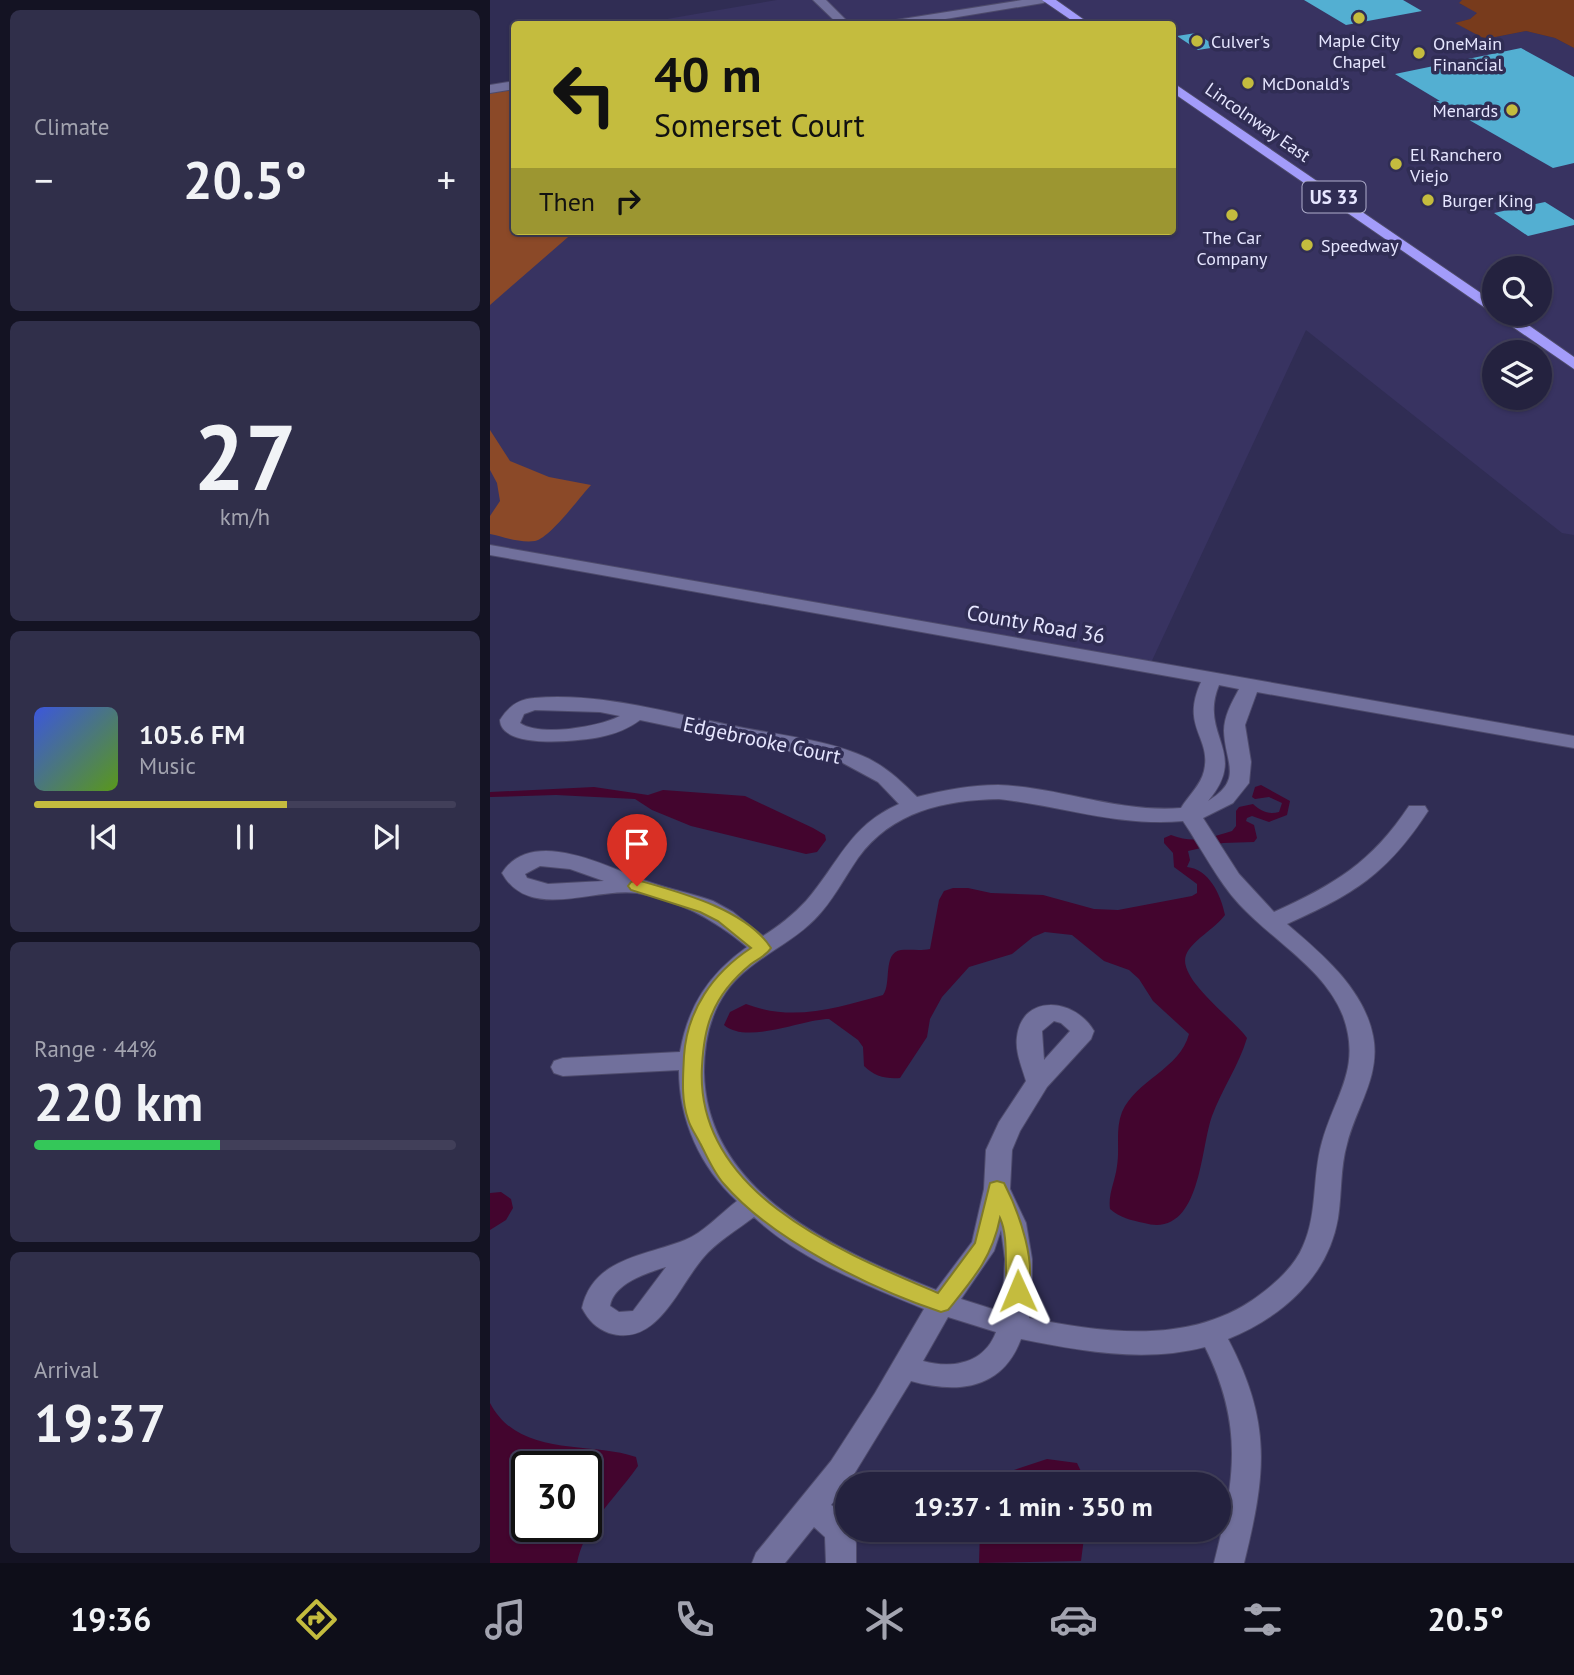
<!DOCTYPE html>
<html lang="en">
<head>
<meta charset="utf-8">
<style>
	:root { --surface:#24223f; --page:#302f4a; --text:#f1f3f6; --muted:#a3a4b0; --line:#413f59; --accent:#c4bc3e }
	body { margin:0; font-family:"PT Sans",sans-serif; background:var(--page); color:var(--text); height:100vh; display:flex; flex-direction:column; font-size:26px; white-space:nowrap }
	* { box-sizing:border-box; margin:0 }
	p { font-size:23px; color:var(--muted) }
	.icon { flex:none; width:38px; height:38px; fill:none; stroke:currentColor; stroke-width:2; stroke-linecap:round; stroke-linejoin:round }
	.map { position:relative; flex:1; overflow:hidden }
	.panel { display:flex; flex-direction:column; gap:10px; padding:10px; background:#141323; width:490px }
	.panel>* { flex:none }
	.hud { position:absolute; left:21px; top:21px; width:665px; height:214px; border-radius:7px; box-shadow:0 2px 5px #0004,0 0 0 2px var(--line); background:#c4bc3e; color:#111; overflow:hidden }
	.tools { position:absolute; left:992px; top:256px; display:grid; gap:14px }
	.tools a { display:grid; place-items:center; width:70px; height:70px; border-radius:50%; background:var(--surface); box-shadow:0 2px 5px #0004,0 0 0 2px var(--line); font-size:35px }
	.speed { position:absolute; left:21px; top:1451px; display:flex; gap:14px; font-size:35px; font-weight:700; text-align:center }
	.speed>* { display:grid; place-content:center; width:91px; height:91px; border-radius:50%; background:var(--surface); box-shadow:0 2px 5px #0004,0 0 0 2px var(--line); line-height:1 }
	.speed .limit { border:4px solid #111; border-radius:10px; background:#fff; color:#111 }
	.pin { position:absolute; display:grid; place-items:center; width:60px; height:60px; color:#fff; margin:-72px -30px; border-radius:50% 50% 50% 0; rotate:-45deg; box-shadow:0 0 7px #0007 }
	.pin .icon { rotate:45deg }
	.me { position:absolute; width:77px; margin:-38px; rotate:359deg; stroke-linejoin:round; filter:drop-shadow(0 0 5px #0008) }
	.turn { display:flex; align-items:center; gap:24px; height:147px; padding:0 28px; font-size:32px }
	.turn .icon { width:91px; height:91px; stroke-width:2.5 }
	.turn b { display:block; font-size:49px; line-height:60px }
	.then { display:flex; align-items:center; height:66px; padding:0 28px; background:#0003; gap:14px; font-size:26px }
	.big { font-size:52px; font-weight:700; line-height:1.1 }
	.panel .widget { flex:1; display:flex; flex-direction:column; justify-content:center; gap:10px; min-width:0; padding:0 24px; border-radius:10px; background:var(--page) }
	.panel .dial { align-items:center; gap:0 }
	.dial b { font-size:91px; line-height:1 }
	.song { display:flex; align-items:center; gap:21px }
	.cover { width:84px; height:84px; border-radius:10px; background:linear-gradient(135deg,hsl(230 70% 55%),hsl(90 70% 35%)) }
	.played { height:7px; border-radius:4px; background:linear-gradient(90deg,var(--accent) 60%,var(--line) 60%) }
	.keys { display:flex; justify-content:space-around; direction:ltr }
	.heat { display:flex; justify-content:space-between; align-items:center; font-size:38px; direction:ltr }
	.charge { height:10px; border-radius:5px; background:linear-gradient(90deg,#34c759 44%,var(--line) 0) }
	.trip { position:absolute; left:345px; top:1472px; width:396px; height:70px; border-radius:35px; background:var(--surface); box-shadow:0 2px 5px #0004,0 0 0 2px var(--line); font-weight:700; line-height:70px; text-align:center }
	.tab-bar { display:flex; height:112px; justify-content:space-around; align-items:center; background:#0e0e19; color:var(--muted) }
	.tab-bar .icon { width:49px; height:49px }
	.tab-bar .active { color:var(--accent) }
	.tab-bar b { font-size:32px; color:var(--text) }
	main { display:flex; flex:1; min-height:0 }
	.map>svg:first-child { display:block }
</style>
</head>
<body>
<main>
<section class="panel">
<div class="widget"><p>Climate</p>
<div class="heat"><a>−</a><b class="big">20.5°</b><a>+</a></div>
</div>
<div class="widget dial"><b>27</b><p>km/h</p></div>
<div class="widget">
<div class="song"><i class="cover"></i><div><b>105.6 FM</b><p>Music</p></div></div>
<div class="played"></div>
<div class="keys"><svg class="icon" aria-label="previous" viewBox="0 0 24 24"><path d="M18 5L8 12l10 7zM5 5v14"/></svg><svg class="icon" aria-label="pause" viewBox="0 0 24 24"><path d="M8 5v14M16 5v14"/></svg><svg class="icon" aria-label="next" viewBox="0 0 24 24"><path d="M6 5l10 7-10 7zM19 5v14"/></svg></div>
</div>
<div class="widget"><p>Range · 44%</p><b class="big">220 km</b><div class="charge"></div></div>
<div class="widget"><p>Arrival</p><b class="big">19:37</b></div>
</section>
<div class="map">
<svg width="1084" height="1563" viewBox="0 0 1084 1563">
	<rect width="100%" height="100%" fill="#302d54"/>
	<path fill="#383361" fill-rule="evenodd" d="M287,0H972L970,4L988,12L980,19L966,23L995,39L1036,31L1065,38L1084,48V535L1072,533L816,330L659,667L0,550V148L24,231H682V24H148ZM1004,268H1050V313H1004ZM1004,352H1050V397H1004Z"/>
	<path fill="#783b1c" d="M972,0H1084V48L1065,38L1036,31L995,39L965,23L980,19L987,13L969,3Z"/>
	<path fill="#8b4928" d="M24,85V231H85L0,305V89Z
		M0,430L20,461L59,477L101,485C89,498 60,538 45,541C30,543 14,537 0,534V516L10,501L7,483L0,470Z"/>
	<path fill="#43052e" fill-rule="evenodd" d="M771,785L800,801L797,815L779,822L762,816L757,818L756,821L764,825L767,838L764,842L733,843L698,851L700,860L697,867C719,869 731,895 735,915C725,929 702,940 696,955C687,979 744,1019 757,1038C749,1065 732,1089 722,1116C710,1149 711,1239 654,1223C641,1220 630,1218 620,1209C618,1194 625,1182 627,1166C630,1148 625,1130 632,1112C646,1080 690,1069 699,1034L663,1001L649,979L639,970L614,961L582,935L555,932L543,937L522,954L479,967L452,997L440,1019L437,1037L410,1078C395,1079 384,1076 374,1066L373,1047L368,1040L339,1019C313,1019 257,1045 234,1025L240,1012L256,1004C303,1022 347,1008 393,995C402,983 392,953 411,950C421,949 429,951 440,949L449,900L454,891L463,888H478L501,893L553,895L604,909L628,910L702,896L707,893V884L684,867L683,853L674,843V838L681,835C704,844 718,838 742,831L746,826V811L749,807L763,804C771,811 778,815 789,812L792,803L779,797L765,799L762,797L765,787Z
		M104,787L158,795L173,790L255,796L323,828L335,835L336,840L327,852L316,854L201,826L162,810L145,799L66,795L0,797V792Z
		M11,1192L21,1199L23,1208L16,1220L0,1230V1193Z
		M0,1403C29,1458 98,1441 146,1457L148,1466C126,1498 95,1523 87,1563H0ZM96,1466V1526H37V1466Z
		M557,1459L587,1463L597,1484H506L524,1470Z
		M490,1530H595L591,1561L489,1563Z"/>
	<path fill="#53afd2" d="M814,0H913L932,11L856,25Z
		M706,33L727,47L708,50L687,36Z
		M1031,48L1084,77V163L1063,168L946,101H950L905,74Z
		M1055,202L1084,220V225L1038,236L1004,213Z"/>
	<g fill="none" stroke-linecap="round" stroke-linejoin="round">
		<g stroke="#4e4b6c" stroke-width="2">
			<path id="minor" d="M323,0H336L360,24H348Z
				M532,0H559L553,3L425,24H400L406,20Z
				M24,81V89L0,93V85Z
				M0,545L1084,736V748L767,692L755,725L761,762L759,783L743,803L713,818L749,874L784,912C844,885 882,862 919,806H935L938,811C897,874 864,894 797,924C832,954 874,989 883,1036C891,1076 866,1107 857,1144C850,1168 852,1193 848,1218C838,1277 792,1317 738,1339C782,1423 776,1474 754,1563H724C745,1480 754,1426 715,1347C654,1363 591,1351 531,1339C512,1390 467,1394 421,1381L361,1479L341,1505C352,1512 357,1516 357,1530H362L366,1543V1563H336L335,1537L324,1527L295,1563H262L266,1553L341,1461L385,1393L434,1309C376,1285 310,1260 264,1217C247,1230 226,1242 213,1258C188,1287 167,1348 119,1333C106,1328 99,1321 92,1308C103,1258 155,1256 195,1240C213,1233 231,1213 247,1201C210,1167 189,1120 189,1070L73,1076L64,1073L61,1067L64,1061L73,1058L190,1052C198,1006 219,974 257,947C225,920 189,900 147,893C104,887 39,922 12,873C42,826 117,867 156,881C178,889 201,893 223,901L243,912L273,936C289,926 303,915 316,901C349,863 359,826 409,804L388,782L351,762L150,720C138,729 125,734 110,737C90,741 11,750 10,720C18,707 28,699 44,698C112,692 183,714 249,727C288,735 331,739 368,754C392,763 409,779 427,797C454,790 480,785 508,785C570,787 628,813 691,808C698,796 711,785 714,771C722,737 690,728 711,682L0,555ZM729,685L749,689C742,702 734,716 734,731C735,763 754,779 718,801C760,752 708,736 729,685ZM45,710L110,712L130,716C108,727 50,737 30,723L34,714ZM509,799C571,806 630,827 693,821C712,849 727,880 749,904C782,940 835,969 853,1016C872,1068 845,1095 832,1142C822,1176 828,1213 813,1246C806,1263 791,1278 776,1290C708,1346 619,1334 539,1318L542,1290V1259L536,1223L520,1189L522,1150L530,1131L557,1087L601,1039L604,1031C585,998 532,993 527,1037C525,1052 532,1067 536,1081L509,1122L496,1150L494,1189L482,1242L446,1290C349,1251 216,1194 214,1072C214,1045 219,1016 236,992C258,960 299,946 325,919C343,901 354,878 368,858C402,811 455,800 509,799ZM50,866L80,869L114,881L58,884L37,878L35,874ZM564,1021L571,1023L580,1031L554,1060L552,1031ZM511,1230L515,1259L512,1312L471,1299L504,1251ZM176,1267L143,1311L129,1312L120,1306C124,1283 157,1273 176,1267ZM458,1317L506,1332C494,1364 462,1369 433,1361Z"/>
		</g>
		<g stroke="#4e4b6c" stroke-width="2">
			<path id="highway" d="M552,0H566L600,24H587Z
				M682,82L1004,302V313H1021L1084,357V369L682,92Z"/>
		</g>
		<use href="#minor" fill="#71709c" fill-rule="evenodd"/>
		<use href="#highway" fill="#a39cfa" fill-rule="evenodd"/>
	</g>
	<path fill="#c4bc3e" stroke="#7f7a28" stroke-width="2" d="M147,880C189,892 256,909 281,948C276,956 268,959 261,964C244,978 230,994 222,1014C215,1030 213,1048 212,1066C204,1193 351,1252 448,1293L485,1243L500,1183L507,1181L514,1183C528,1210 550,1268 535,1297L528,1299L521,1297C511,1278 521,1242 510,1218C502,1258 483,1279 458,1310L451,1312C382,1289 282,1240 234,1184C224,1173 217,1156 210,1143C206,1135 200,1127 198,1119C191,1099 193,1077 194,1056C197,1010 223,973 261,948L228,921L210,912L141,890L138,886L141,882Z"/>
	<g fill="#c4bc3e" stroke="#302d54" stroke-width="2.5">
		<circle cx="869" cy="18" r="7"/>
		<circle cx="707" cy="41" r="7"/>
		<circle cx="929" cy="53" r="7"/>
		<circle cx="758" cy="83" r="7"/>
		<circle cx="1022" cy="110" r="7"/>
		<circle cx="906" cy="164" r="7"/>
		<circle cx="938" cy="200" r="7"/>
		<circle cx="742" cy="215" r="7"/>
		<circle cx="817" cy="245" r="7"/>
	</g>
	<g text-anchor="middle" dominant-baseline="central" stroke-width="7" stroke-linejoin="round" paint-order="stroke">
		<g font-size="18" fill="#e6e6ff" stroke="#302d54" text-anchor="start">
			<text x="869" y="40" text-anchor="middle">Maple City<tspan x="869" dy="21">Chapel</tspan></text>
			<text x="721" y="41">Culver's</text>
			<text x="943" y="43">OneMain<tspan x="943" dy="21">Financial</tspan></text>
			<text x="772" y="83">McDonald's</text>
			<text x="1008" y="110" text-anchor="end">Menards</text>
			<text x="920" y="154">El Ranchero<tspan x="920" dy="21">Viejo</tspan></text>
			<text x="952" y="200">Burger King</text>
			<text x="742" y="237" text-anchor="middle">The Car<tspan x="742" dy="21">Company</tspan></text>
			<text x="831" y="245">Speedway</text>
		</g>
		<g font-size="18" fill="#e6e6ff" stroke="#302d54">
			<text transform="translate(768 122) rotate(35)">Lincolnway East</text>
		</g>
		<rect fill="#302d54" stroke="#afaecc" stroke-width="2" x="812.5" y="181.5" width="63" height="31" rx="5"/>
		<g font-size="19" font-weight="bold" fill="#e6e6ff">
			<text x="844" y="197">US 33</text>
		</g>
		<g font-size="21" fill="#e6e6ff" stroke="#302d54">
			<text transform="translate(546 624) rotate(10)">County Road 36</text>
			<text transform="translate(272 740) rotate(12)">Edgebrooke Court</text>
		</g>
	</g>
</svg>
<div class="tools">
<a><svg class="icon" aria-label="search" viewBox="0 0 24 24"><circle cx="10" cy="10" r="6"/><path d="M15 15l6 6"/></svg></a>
<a><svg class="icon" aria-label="layers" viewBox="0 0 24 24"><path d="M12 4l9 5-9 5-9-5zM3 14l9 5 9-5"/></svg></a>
</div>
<div class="speed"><div class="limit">30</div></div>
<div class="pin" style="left:147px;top:886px;background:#d93025"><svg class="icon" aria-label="arrive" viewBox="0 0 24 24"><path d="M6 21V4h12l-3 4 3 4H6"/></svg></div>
<svg class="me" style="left:528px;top:1291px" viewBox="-20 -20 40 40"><path d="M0-17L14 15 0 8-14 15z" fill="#c4bc3e" stroke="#fff" stroke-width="4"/></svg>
<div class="trip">19:37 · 1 min · 350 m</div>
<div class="hud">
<div class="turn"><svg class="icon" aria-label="left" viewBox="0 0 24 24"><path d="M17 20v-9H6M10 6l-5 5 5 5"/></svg><div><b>40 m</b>Somerset Court</div></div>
<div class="then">Then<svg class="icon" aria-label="right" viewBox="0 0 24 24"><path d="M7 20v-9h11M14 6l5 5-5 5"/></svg></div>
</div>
</div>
</main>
<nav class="tab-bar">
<b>19:36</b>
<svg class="icon active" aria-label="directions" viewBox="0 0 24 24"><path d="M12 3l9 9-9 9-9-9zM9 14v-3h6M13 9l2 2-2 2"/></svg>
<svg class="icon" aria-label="music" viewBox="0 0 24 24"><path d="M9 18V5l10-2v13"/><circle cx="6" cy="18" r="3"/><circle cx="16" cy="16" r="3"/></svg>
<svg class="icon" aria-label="phone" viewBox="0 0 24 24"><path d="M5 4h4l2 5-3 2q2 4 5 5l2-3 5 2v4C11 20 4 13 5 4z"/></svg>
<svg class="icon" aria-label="climate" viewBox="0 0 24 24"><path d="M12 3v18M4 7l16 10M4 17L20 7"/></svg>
<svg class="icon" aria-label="car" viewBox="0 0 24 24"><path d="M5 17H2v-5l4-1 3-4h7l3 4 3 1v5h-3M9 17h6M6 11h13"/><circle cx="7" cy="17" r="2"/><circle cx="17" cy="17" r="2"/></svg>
<svg class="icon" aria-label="filters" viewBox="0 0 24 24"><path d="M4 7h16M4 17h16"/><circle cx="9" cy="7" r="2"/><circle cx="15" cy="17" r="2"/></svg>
<b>20.5°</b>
</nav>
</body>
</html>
